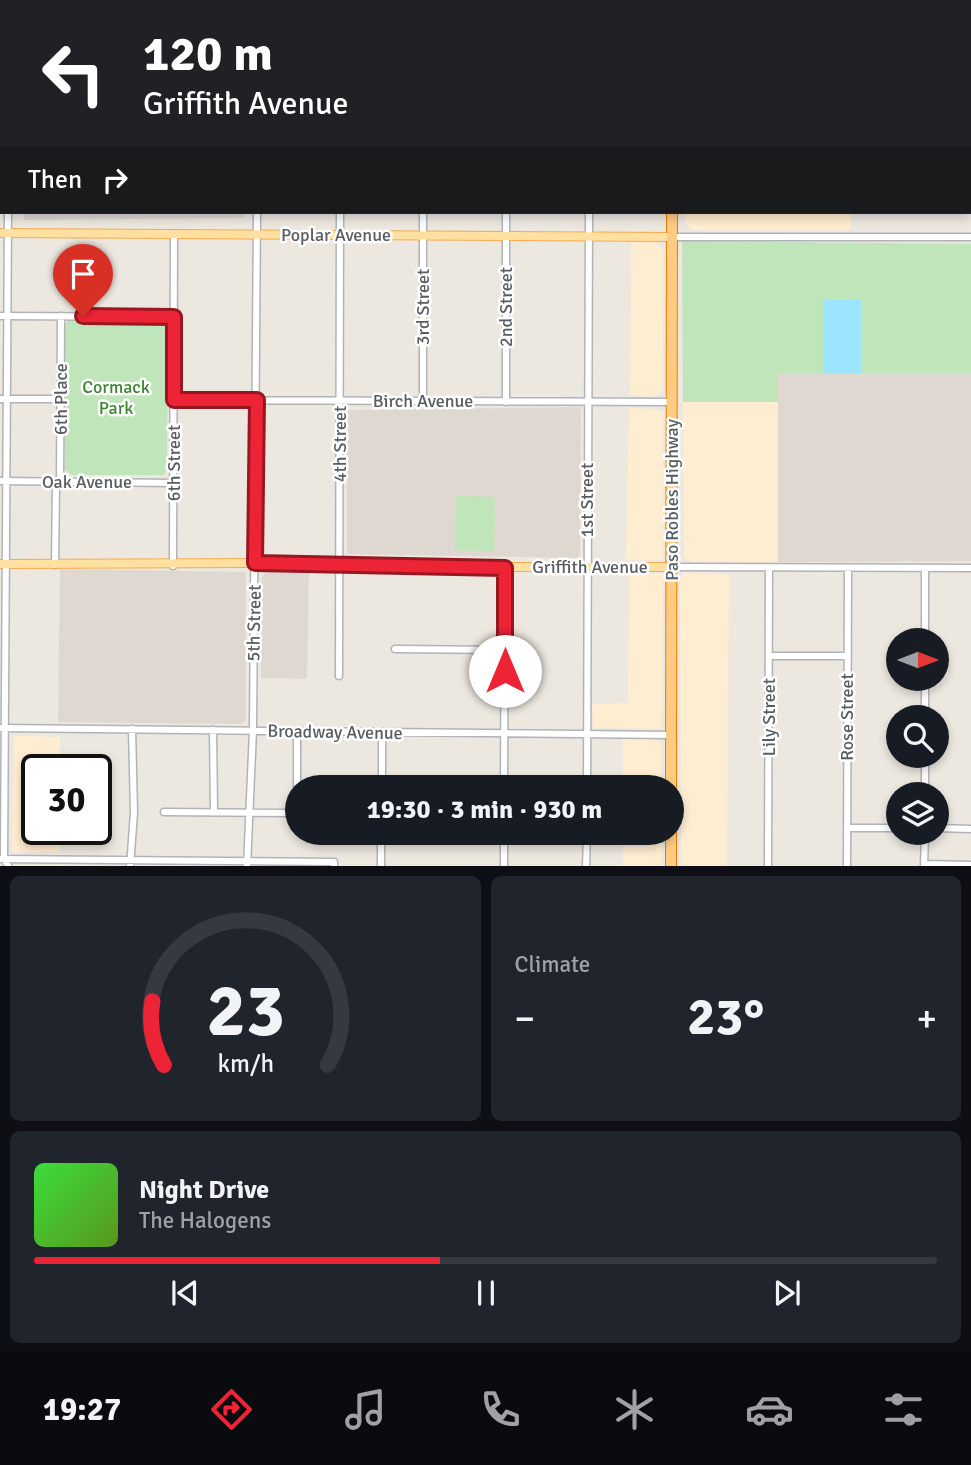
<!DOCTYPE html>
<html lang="en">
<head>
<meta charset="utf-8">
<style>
	:root { --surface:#171b24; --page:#20242c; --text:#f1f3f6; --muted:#9ea1a6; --line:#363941; --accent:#ed2435 }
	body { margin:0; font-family:Signika,sans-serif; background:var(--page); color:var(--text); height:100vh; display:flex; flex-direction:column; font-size:26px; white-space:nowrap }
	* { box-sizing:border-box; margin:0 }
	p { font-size:23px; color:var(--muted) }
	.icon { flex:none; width:38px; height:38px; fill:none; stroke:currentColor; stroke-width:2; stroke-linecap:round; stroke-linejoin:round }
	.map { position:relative; height:866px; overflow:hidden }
	.sheet { display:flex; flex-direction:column; gap:10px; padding:10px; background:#0d0f14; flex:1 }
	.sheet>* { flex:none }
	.top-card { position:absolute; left:0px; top:0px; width:971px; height:214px; box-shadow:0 4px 10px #0003; background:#202124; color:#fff; overflow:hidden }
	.needle { width:46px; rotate:90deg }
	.tools { position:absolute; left:886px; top:628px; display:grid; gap:14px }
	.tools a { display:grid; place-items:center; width:63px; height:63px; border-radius:50%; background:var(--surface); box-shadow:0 4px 10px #0003; font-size:35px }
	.speed { position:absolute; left:21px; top:754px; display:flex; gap:14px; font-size:35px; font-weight:700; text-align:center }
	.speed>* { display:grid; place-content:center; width:91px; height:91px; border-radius:50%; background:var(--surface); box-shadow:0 4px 10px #0003; line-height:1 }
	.speed .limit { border:4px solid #111; border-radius:10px; background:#fff; color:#111 }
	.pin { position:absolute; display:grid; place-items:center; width:60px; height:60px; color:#fff; margin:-72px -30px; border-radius:50% 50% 50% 0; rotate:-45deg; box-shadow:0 0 7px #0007 }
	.pin .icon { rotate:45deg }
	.me { position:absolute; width:77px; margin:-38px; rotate:0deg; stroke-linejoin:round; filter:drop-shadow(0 0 5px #0008) }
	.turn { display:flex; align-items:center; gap:24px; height:147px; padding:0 28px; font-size:32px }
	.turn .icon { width:91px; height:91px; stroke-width:2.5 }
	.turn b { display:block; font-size:49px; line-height:60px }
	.then { display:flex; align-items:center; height:66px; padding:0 28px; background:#0003; gap:14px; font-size:26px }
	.big { font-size:52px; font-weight:700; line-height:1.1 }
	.sheet .card { flex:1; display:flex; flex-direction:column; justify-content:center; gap:10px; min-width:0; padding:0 24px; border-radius:10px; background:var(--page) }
	.sheet .dial { align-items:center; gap:0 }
	.dial svg { height:182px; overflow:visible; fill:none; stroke:var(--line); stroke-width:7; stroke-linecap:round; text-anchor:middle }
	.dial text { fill:var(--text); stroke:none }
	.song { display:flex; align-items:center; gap:21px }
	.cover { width:84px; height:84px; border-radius:10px; background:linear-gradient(135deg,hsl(120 70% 55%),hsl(90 70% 35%)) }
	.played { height:7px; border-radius:4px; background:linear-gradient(90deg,var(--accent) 45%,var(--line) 45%) }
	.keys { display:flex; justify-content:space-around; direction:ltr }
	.heat { display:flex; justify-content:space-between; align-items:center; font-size:38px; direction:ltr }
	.sheet .tiles { flex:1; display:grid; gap:10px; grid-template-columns:1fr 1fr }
	.card:last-child { grid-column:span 2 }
	.trip { position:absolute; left:285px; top:775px; width:399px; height:70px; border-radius:35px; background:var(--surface); box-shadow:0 4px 10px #0003; font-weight:700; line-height:70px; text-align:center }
	.tabs { display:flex; height:112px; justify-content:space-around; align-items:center; background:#090b0e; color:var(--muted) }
	.tabs .icon { width:49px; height:49px }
	.tabs .current { color:var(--accent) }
	.tabs b { font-size:32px; color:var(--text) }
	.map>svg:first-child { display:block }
</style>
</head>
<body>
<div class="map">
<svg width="971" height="867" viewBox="0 0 971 867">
	<rect width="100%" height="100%" fill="#ece7df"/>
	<path fill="#ffedd1" d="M685,212H851V230H692L685,223Z
		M631,242H657L663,249V390L656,396H630Z
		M683,402H778V562H691L684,557Z
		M629,407L663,411V558L660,560H626Z
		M629,573H660L663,575L662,723L660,729L593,728L592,704L628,703Z
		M685,573L729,574L727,866H681L680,579Z
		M14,736L60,737V770H37V830H60L59,852H12Z
		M623,737L656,740L661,743V787H623Z
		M623,833H661V866H623Z"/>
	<path fill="#ded8d0" d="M24,212H243V218L24,220Z
		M778,373H971V561L778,562Z
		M579,407L581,409L580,555L577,558L347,554V410Z
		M60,569L246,572V721L240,724L58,722Z
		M266,572H309L307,679L261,678L262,577Z"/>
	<path fill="#c1e5ba" d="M682,241L971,244V373H861V300H823V373H778V402H683Z
		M73,319L163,320L168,323L167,469L164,475H72L65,470V326L68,320Z
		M456,496L495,497L494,551L455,550Z"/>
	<path fill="#9ce4ff" d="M823,300H861V373H823Z"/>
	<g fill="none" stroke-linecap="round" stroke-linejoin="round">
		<g stroke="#b0b4b8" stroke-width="9">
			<path id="minor" d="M963,0V2
				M9,2V0
				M258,2V0
				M341,2V0
				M424,2V0
				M507,2V0
				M590,2V0
				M0,69H2
				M0,151H2
				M970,190H971
				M8,212L4,859L9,867
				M672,237H971
				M0,316L174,317
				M0,399H61
				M174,400L672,402
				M423,401V212
				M506,402V212
				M0,481L174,483
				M60,482L61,316
				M55,565L56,482
				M173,566L174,234
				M672,567L971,568
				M925,640V568
				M395,649L505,650
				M769,656H848
				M339,676L340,212
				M925,718V679
				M0,728L671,735
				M213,730L214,812
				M382,788V733
				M504,788L505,568
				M587,788L589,212
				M925,794V756
				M164,812L297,813V732
				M847,828H898
				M936,828L971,829
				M0,859L334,862V867
				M924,864L971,865
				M130,867L134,812L132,729
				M247,867L253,730L257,212
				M381,867V833
				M504,867V833
				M586,867L587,833
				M768,867L769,568
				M847,867L848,568
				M924,867L925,833"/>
		</g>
		<g stroke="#f5ab4f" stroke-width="10">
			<path id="major" d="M0,233L672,237
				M0,564L255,563L339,567H672"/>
		</g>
		<g stroke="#eb7b00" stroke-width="12">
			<path id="highway" d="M673,2V0
				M671,788L672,212
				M671,867V833"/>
		</g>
		<use href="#minor" stroke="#fff" stroke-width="6"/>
		<use href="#major" stroke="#ffe0a1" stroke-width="8"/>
		<use href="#highway" stroke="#ffcb83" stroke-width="10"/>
	</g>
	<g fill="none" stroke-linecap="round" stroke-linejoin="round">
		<g stroke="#9a1722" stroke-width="18">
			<path id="route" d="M83,316L174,317V400H257L255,563L505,568V671"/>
		</g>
		<use href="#route" stroke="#ed2435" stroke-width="12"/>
	</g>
	<g text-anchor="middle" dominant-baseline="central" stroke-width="5" stroke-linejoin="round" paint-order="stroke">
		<g font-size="18" fill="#585d61" stroke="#fff">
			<text x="336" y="235">Poplar Avenue</text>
			<text transform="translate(423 307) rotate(-90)">3rd Street</text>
			<text transform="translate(506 307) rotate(-90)">2nd Street</text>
			<text transform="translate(61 399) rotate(-90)">6th Place</text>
			<text x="423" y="401">Birch Avenue</text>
			<text transform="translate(340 444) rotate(-90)">4th Street</text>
			<text transform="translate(174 463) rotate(-90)">6th Street</text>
			<text x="87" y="482">Oak Avenue</text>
			<text transform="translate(587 500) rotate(-90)">1st Street</text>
			<text transform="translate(672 500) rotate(-90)">Paso Robles Highway</text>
			<text x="590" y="567">Griffith Avenue</text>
			<text transform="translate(254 623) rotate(-89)">5th Street</text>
			<text transform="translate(769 717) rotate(-90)">Lily Street</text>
			<text transform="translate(847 717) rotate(-90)">Rose Street</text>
			<text transform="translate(335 732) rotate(1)">Broadway Avenue</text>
		</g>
		<g font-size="18" fill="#3c8632" stroke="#fff">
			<text x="116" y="387">Cormack<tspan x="116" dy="21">Park</tspan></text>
		</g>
	</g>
</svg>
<div class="tools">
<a><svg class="needle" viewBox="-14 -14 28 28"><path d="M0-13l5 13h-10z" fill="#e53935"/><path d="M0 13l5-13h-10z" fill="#9ea1a6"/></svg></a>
<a><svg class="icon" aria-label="search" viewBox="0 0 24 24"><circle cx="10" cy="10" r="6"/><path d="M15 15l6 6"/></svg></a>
<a><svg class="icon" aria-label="layers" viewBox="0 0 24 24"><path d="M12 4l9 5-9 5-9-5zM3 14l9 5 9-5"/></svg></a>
</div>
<div class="speed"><div class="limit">30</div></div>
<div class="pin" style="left:83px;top:316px;background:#d93025"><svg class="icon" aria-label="arrive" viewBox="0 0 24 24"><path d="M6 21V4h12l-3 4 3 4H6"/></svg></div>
<svg class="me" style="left:505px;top:671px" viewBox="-20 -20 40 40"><circle r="19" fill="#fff"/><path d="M0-13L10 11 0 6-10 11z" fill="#ed2435"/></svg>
<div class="trip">19:30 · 3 min · 930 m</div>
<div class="top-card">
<div class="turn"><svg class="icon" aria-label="left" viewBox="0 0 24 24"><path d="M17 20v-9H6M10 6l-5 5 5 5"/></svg><div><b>120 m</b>Griffith Avenue</div></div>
<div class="then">Then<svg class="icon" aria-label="right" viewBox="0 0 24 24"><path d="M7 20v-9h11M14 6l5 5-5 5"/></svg></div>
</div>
</div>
<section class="sheet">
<div class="tiles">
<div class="card dial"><svg viewBox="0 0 100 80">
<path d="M14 69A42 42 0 1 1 86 69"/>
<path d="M14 69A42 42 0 0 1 9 41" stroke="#ed2435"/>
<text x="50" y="56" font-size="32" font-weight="700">23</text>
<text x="50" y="72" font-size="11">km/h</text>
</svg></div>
<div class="card"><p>Climate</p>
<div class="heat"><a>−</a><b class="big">23°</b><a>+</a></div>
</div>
<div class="card">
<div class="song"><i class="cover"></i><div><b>Night Drive</b><p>The Halogens</p></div></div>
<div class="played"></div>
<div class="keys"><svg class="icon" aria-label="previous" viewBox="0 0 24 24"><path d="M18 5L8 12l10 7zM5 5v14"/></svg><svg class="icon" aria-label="pause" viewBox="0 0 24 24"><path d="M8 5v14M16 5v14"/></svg><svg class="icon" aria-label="next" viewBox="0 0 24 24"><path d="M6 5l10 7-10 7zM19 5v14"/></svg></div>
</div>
</div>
</section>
<nav class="tabs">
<b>19:27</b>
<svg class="icon current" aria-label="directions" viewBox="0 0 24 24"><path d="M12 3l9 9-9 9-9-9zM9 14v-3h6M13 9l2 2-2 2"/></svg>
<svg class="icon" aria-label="music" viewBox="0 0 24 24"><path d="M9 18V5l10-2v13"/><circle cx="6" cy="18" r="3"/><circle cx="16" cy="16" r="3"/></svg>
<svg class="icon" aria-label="phone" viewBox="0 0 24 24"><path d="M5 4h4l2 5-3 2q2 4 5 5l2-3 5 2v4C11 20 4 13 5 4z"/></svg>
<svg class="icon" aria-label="climate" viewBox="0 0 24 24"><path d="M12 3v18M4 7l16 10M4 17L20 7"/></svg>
<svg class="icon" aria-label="car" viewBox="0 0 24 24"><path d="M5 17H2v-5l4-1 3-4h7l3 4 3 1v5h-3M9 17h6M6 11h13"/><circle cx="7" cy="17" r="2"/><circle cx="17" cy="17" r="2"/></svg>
<svg class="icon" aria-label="filters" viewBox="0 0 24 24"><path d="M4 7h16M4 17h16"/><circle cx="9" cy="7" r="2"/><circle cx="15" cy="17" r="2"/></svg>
</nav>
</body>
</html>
